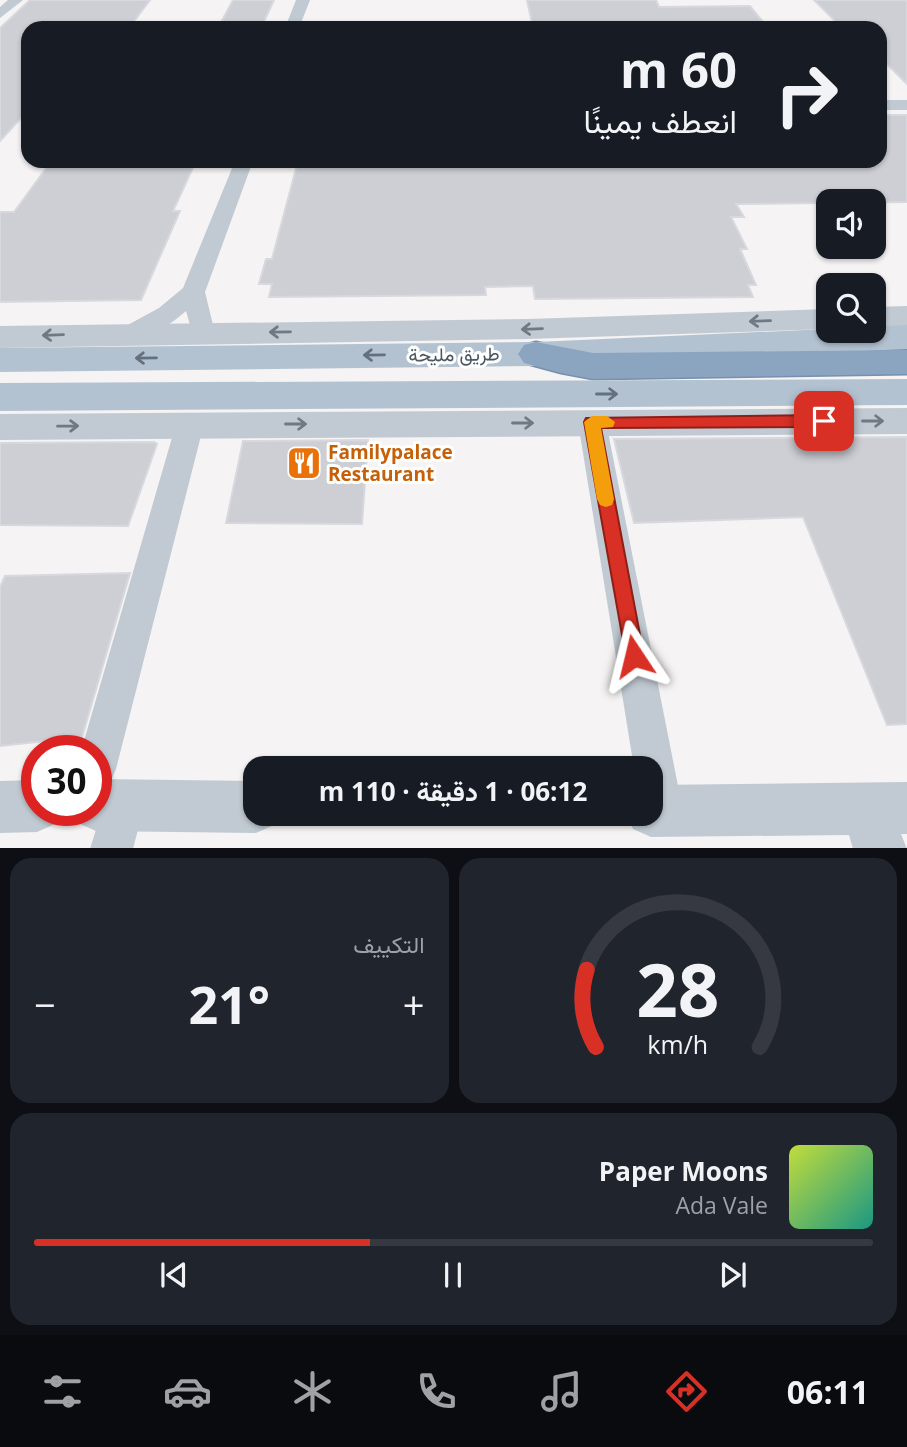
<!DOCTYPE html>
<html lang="ar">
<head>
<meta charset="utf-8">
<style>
	:root { --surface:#171b24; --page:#20242c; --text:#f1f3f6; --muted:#9ea1a6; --line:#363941; --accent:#d93025 }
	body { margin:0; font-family:"Open Sans",Vazirmatn,sans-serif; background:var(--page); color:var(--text); direction:rtl; height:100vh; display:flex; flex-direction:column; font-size:26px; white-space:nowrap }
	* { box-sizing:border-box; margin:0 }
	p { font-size:23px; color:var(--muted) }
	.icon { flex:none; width:38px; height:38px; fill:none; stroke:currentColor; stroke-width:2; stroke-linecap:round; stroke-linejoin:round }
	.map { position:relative; height:848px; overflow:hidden; direction:ltr }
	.sheet { display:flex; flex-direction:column; gap:10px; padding:10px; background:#0d0f14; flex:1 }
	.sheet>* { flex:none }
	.top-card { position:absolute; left:21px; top:21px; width:866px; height:147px; border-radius:21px; box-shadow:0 2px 5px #0004; direction:rtl; background:#171b24; color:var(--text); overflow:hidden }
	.tools { position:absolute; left:816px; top:189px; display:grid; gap:14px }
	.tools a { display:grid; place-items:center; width:70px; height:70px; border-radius:14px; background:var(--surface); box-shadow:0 2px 5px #0004; font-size:35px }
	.speed { position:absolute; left:21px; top:735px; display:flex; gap:14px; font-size:35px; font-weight:700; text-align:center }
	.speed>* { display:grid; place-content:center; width:91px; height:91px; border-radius:50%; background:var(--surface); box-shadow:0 2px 5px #0004; line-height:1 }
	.speed .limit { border:10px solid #d22; background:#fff; color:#111 }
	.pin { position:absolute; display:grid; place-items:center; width:60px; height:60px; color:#fff; margin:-30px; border-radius:14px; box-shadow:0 4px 10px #0006 }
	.me { position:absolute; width:77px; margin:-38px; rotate:350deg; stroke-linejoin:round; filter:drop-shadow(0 0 5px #0008) }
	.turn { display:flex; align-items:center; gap:24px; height:147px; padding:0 35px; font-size:32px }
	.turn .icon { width:91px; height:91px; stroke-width:2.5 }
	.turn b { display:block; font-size:49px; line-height:60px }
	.big { font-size:52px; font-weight:700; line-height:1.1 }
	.sheet .tile { flex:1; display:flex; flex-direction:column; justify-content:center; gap:10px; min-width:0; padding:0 24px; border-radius:21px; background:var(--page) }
	.sheet .dial { align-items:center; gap:0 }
	.dial svg { height:182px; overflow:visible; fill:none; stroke:var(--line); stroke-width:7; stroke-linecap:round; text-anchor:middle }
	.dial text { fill:var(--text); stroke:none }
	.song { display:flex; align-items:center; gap:21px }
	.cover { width:84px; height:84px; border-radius:10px; background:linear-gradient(135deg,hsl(70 70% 55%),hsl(170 70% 35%)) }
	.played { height:7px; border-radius:4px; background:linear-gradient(90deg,var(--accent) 40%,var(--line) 40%) }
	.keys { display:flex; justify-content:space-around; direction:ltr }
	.heat { display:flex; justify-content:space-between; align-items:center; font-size:38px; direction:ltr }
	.sheet .tiles { flex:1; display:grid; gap:10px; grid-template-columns:1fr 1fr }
	.tile:last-child { grid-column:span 2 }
	.trip { position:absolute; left:243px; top:756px; width:420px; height:70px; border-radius:21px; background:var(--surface); box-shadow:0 2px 5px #0004; font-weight:700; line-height:70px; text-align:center; direction:rtl }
	.menu { display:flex; height:112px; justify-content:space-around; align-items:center; background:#090b0e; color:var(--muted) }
	.menu .icon { width:49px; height:49px }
	.menu .current { color:var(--accent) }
	.menu b { font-size:32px; color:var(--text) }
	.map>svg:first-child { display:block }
</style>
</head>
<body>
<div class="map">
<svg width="907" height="849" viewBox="0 0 907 849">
	<rect width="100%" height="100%" fill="#f5f3f3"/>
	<path fill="#cdcfd5" stroke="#d7d9de" stroke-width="2" d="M30,0H150L129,28H28V117H22L0,141V28Z
		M233,0H274L261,28H218Z
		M527,0H656L659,7L750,6L768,28H533Z
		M814,0H907V84L880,57V28H842Z
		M880,115H907V202L736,204L744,217H731L747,249H740L756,285H748L753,297L535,299L533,286L485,287L486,295L269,297L272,284H259L266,259H272L298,161H880Z
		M117,161H196L173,211H180L141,300L0,302V212H14L47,167L113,166Z
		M907,437V724L887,725L803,517L634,523L614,439Z
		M368,440L362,524L226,523L243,441Z
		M154,442L157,444L128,526L0,525V443Z
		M130,573L82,737L0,746V587L5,576Z"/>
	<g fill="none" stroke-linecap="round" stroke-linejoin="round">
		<g stroke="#7690ad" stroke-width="3">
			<path id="motorway" d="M536,342L593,353L907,350V374L593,379L561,373L524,363L518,354L524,345Z"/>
		</g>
		<path fill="#c1cad2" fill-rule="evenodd" d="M8,0H23L0,18V7Z
			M296,0H310L299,28H285Z
			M880,100H907V110H880Z
			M235,161H253L205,292L215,333L212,339L203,341L194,339L186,311C171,324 144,344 124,339L121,333L124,327L159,308L183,288Z
			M592,411L602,415L606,422L683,811L677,826L662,832L647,826L642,814H651V768H634L578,422L582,415Z
			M190,413L200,417L204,424L116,769L110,783L96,789V751H81L176,424L180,417Z
			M123,785L138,791L144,806L133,849H90L108,791Z"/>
		<path fill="#c1cad2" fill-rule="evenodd" d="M907,306V326L873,327V307Z
			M828,309V329L528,339L0,348V326L528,319Z
			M907,408V434L0,440V414Z
			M96,779L256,781V814H279L274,825L256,833L96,831L78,823L72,810H96Z
			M37,780V810H61L55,824L37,832L0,833V781Z
			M907,782V834H901L907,849H853L849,835L651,837L633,829L626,814H651V785Z"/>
		<path fill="#b3c2d1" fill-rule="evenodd" d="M907,325V349L536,366L0,372V348L536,342L828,329L873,331V327Z
			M907,379V405L0,411V383Z"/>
		<use href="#motorway" fill="#8ba5c1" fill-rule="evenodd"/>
	</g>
	<defs><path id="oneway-shaft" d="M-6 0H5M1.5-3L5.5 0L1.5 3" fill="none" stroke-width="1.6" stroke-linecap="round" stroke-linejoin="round" transform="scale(1.75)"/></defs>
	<g stroke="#6e7983">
		<use href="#oneway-shaft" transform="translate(760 321) rotate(178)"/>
		<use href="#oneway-shaft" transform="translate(532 329) rotate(178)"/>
		<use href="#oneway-shaft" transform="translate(280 332) rotate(179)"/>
		<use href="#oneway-shaft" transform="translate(53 335) rotate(178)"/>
		<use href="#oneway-shaft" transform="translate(873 421)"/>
		<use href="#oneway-shaft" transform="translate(523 423)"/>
		<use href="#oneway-shaft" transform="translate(296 424)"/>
		<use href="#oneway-shaft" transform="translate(68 426) rotate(-1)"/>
	</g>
	<g stroke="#64717d">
		<use href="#oneway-shaft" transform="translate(374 355) rotate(179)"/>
		<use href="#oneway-shaft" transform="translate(146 358) rotate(179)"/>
		<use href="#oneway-shaft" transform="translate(607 394)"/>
	</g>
	<path fill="#d93025" stroke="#8d1f18" stroke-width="2" d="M824,415L832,421L824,427L601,428L644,656L641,663L634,666L627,663L584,422L586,418Z"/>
	<path fill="#f59e0b" d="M592,416H607L615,422L613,427L601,428L614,499L612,505L606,507L600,505L597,499L584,422Z"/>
	<defs>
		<g id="restaurant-square" transform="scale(1.75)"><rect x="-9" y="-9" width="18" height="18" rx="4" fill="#e8710a" stroke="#fff"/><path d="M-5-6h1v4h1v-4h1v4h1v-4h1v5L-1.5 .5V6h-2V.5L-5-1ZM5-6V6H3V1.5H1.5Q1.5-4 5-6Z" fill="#fff"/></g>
	</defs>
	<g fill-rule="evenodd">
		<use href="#restaurant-square" x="304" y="463"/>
	</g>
	<g text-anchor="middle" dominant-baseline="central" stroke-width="6" stroke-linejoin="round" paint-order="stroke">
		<g font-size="19" fill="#4a5661" stroke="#fff">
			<text transform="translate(454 354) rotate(-1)">طريق مليحة</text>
		</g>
		<g font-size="19" font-weight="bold" fill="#c56008" stroke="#fff" text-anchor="start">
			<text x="328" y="452">Familypalace<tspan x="328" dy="22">Restaurant</tspan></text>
		</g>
	</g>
</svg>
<div class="tools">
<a><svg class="icon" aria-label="sound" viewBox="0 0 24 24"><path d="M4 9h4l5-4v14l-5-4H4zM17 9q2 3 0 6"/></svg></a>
<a><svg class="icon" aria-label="search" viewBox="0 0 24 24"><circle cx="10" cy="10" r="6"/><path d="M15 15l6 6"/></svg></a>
</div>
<div class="speed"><div class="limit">30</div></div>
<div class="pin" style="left:824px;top:421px;background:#d93025"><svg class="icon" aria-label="arrive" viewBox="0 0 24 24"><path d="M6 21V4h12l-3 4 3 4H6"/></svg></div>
<svg class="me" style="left:634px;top:656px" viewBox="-20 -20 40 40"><path d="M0-17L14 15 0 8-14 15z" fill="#d93025" stroke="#fff" stroke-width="4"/></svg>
<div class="trip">06:12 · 1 دقيقة · 110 m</div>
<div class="top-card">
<div class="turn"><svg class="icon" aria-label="right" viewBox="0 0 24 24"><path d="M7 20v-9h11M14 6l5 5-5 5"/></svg><div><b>60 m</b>انعطف يمينًا</div></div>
</div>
</div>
<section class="sheet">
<div class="tiles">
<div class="tile dial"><svg viewBox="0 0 100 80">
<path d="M14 69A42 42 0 1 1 86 69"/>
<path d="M14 69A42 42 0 0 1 10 35" stroke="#d93025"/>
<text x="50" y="56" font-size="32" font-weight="700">28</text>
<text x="50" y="72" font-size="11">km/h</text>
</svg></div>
<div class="tile"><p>التكييف</p>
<div class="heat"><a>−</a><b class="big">21°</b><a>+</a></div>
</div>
<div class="tile">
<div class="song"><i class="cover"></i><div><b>Paper Moons</b><p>Ada Vale</p></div></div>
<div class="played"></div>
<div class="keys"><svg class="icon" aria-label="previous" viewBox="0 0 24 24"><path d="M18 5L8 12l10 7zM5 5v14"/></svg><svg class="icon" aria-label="pause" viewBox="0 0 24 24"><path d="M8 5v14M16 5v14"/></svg><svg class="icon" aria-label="next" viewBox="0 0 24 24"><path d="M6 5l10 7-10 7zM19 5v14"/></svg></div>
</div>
</div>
</section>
<nav class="menu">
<b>06:11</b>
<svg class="icon current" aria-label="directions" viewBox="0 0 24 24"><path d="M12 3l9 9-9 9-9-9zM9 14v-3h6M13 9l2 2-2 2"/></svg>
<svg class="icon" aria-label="music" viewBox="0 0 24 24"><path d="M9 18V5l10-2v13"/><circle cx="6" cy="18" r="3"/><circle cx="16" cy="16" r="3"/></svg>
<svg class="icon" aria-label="phone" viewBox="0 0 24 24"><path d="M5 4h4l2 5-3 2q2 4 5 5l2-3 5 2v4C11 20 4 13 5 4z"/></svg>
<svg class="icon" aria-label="climate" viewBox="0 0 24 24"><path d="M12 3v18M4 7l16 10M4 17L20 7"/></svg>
<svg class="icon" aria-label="car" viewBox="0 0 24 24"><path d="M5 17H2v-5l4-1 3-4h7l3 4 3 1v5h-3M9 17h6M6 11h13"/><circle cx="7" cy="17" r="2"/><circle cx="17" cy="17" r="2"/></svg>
<svg class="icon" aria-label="filters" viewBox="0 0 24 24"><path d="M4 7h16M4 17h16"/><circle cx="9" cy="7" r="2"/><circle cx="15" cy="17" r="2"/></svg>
</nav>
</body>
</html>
